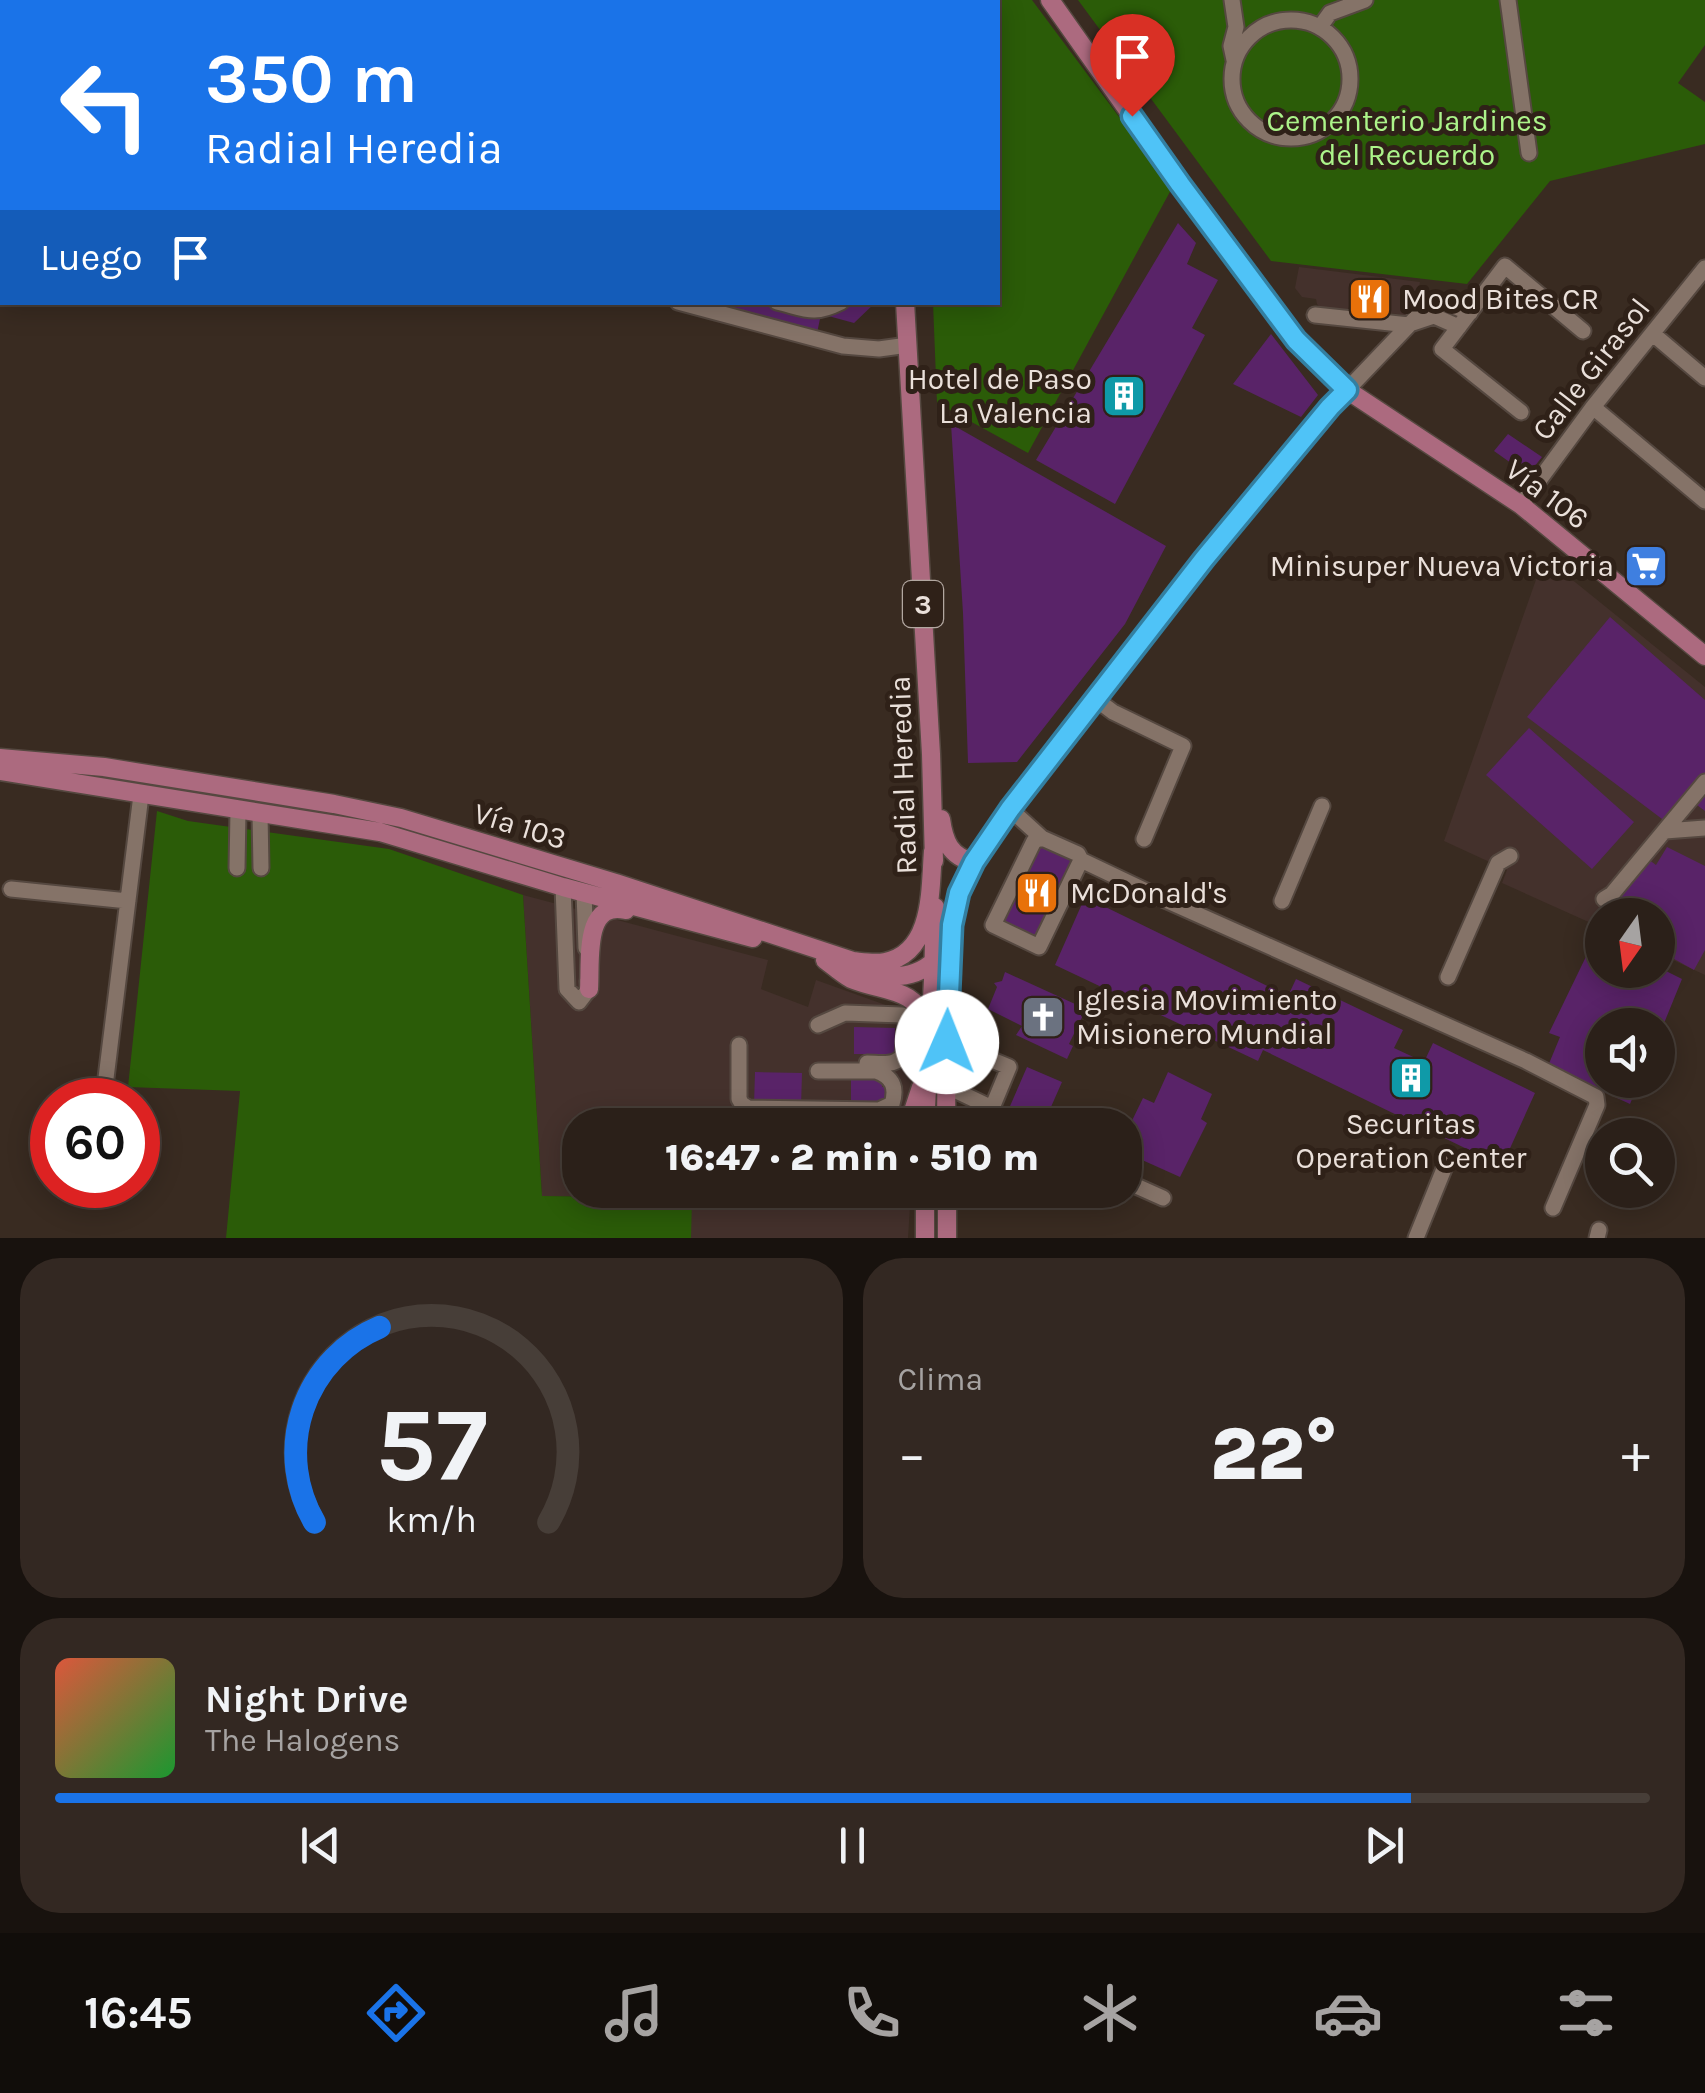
<!DOCTYPE html>
<html lang="es">
<head>
<meta charset="utf-8">
<style>
	:root { --surface:#2b2019; --page:#332822; --text:#f1f3f6; --muted:#a6a3a2; --line:#473e38; --accent:#1a73e8 }
	body { margin:0; font-family:Karla,sans-serif; background:var(--page); color:var(--text); height:100vh; display:flex; flex-direction:column; font-size:38px; white-space:nowrap }
	* { box-sizing:border-box; margin:0 }
	p { font-size:32px; color:var(--muted) }
	.icon { flex:none; width:55px; height:55px; fill:none; stroke:currentColor; stroke-width:2; stroke-linecap:round; stroke-linejoin:round }
	.map { position:relative; height:1238px; overflow:hidden }
	.sheet { display:flex; flex-direction:column; gap:20px; padding:20px; background:#18120e; flex:1 }
	.sheet>* { flex:none }
	.top-card { position:absolute; left:0px; top:0px; width:1000px; height:305px; box-shadow:0 5px 25px #0003,0 0 0 2px var(--line); background:#1a73e8; color:#fff; overflow:hidden }
	.needle { width:65px; rotate:194deg }
	.tools { position:absolute; left:1585px; top:898px; display:grid; gap:20px }
	.tools a { display:grid; place-items:center; width:90px; height:90px; border-radius:50%; background:var(--surface); box-shadow:0 5px 25px #0003,0 0 0 2px var(--line); font-size:50px }
	.speed { position:absolute; left:30px; top:1078px; display:flex; gap:20px; font-size:50px; font-weight:700; text-align:center }
	.speed>* { display:grid; place-content:center; width:130px; height:130px; border-radius:50%; background:var(--surface); box-shadow:0 5px 25px #0003,0 0 0 2px var(--line); line-height:1 }
	.speed .limit { border:15px solid #d22; background:#fff; color:#111 }
	.pin { position:absolute; display:grid; place-items:center; width:85px; height:85px; color:#fff; margin:-102px -42px; border-radius:50% 50% 50% 0; rotate:-45deg; box-shadow:0 0 10px #0007 }
	.pin .icon { rotate:45deg }
	.me { position:absolute; width:110px; margin:-55px; rotate:1deg; stroke-linejoin:round; filter:drop-shadow(0 0 8px #0008) }
	.turn { display:flex; align-items:center; gap:35px; height:210px; padding:0 40px; font-size:45px }
	.turn .icon { width:130px; height:130px; stroke-width:2.5 }
	.turn b { display:block; font-size:70px; line-height:85px }
	.then { display:flex; align-items:center; height:95px; padding:0 40px; background:#0003; gap:20px; font-size:38px }
	.big { font-size:75px; font-weight:800; line-height:1.1 }
	.sheet .card { flex:1; display:flex; flex-direction:column; justify-content:center; gap:15px; min-width:0; padding:0 35px; border-radius:40px; background:var(--page) }
	.sheet .dial { align-items:center; gap:0 }
	.dial svg { height:260px; overflow:visible; fill:none; stroke:var(--line); stroke-width:7; stroke-linecap:round; text-anchor:middle }
	.dial text { fill:var(--text); stroke:none }
	.song { display:flex; align-items:center; gap:30px }
	.cover { width:120px; height:120px; border-radius:15px; background:linear-gradient(135deg,hsl(10 70% 55%),hsl(130 70% 35%)) }
	.played { height:10px; border-radius:5px; background:linear-gradient(90deg,var(--accent) 85%,var(--line) 85%) }
	.keys { display:flex; justify-content:space-around; direction:ltr }
	.heat { display:flex; justify-content:space-between; align-items:center; font-size:55px; direction:ltr }
	.sheet .tiles { flex:1; display:grid; gap:20px; grid-template-columns:1fr 1fr }
	.card:last-child { grid-column:span 2 }
	.trip { position:absolute; left:562px; top:1108px; width:580px; height:100px; border-radius:40px; background:var(--surface); box-shadow:0 5px 25px #0003,0 0 0 2px var(--line); font-weight:800; line-height:100px; text-align:center }
	.menu { display:flex; height:160px; justify-content:space-around; align-items:center; background:#110d0a; color:var(--muted) }
	.menu .icon { width:70px; height:70px }
	.menu .active { color:var(--accent) }
	.menu b { font-size:45px; color:var(--text) }
	.map>svg:first-child { display:block }
</style>
</head>
<body>
<div class="map">
<svg width="1705" height="1238" viewBox="0 0 1705 1238">
	<rect width="100%" height="100%" fill="#392b21"/>
	<path fill="#44312c" d="M1299,267L1420,282L1414,317L1349,306L1347,315L1324,312L1317,304L1316,299L1302,297L1295,288Z
		M1544,557L1705,687V975L1658,953V915H1602V928L1502,883L1507,870L1444,841Z
		M523,895L768,960L761,989L808,1007L816,980L919,1017L914,1125H580V1190H911L908,1238H691V1198L542,1196Z"/>
	<path fill="#2b5c08" d="M920,0H1032L1172,188L1028,453L937,403L933,303L998,302V2H920Z
		M1078,0H1705V45L1678,83L1705,102V144L1550,181L1467,284L1271,261Z
		M157,811L188,821L389,849L523,895L542,1196L692,1198L691,1238H226L240,1091L128,1087Z"/>
	<path fill="#592368" d="M1178,223L1196,243L1187,264L1218,280L1192,328L1205,335L1115,504L1036,460Z
		M709,302H876L854,323L821,314L817,333Z
		M1271,334L1318,395L1301,417L1233,384Z
		M951,424L1166,546L1125,624L1017,762L968,763L963,613Z
		M1508,434L1542,457L1530,472L1525,473L1494,451Z
		M1610,617L1705,700V811L1693,802L1670,825L1527,717Z
		M1529,728L1634,822L1592,869L1486,775Z
		M1037,844L1077,862L1034,941L998,925Z
		M1667,847L1705,866V950L1694,970L1658,950V915H1602L1648,859L1656,865Z
		M1085,897L1288,996L1296,979L1403,1030L1394,1048L1424,1062L1433,1043L1535,1093L1502,1166L1263,1050L1258,1061L1055,965Z
		M1596,936L1602,939V970H1658V967L1682,979L1658,1038V1025H1602V1080H1640L1630,1104L1548,1066L1560,1037L1549,1033Z
		M1005,972L1086,1009L1069,1044L1073,1046L1067,1059L1016,1035L1022,1026L988,1009L997,987L994,983L1002,981Z
		M854,1027L895,1028L894,1054H854Z
		M1027,1067L1062,1082L1043,1125H1015L1004,1120Z
		M755,1072L802,1073L801,1107L754,1105Z
		M1168,1072L1212,1094L1201,1119L1207,1123L1180,1177L1131,1155L1139,1137L1127,1131L1143,1098L1154,1103Z
		M851,1075H869V1080H882V1087H890V1103L851,1107Z"/>
	<g fill="none" stroke-linecap="round" stroke-linejoin="round">
		<g stroke="#554840" stroke-width="19">
			<path id="minor" d="M765,0L778,2
				M1232,0L1236,27L1231,46L1234,60
				M1508,0L1529,153
				M1232 79a59 59 0 1 1 118 0a59 59 0 1 1-118 0Z
				M1320,27L1330,13L1365,0
				M678,302L843,346L879,349L908,345
				M777,302C806,309 813,316 841,302
				M1315,315L1409,325L1347,390
				M1413,323L1434,316L1459,327
				M1409,325C1434,298 1436,298 1470,313
				M1653,334L1705,378
				M1593,407L1705,501
				M1521,412L1442,349L1505,266L1583,331
				M1521,505L1593,407L1705,268
				M1097,700L1113,712L1183,746L1144,839
				M1010,809L1042,838L1078,854L1081,860L1163,899L1526,1061L1596,1097L1597,1105L1553,1208
				M260,814L261,868
				M1665,831L1705,828
				M1042,838L1034,841L993,925L1039,947L1081,860
				M237,868L238,811
				M563,887L567,989L579,1002L589,989L588,981
				M11,889L128,901
				M584,892L586,948
				M1604,899L1612,894L1705,782
				M1282,901L1322,806
				M1448,977L1498,863L1510,856
				M818,1025L845,1013L902,1015C909,1026 910,1057 894,1062C887,1065 875,1063 867,1063
				M947,1041L1009,1067L992,1108
				M739,1045V1099L742,1104L748,1108L879,1110L892,1104C897,1088 893,1077 876,1071H818
				M106,1078L141,795
				M946,1086L992,1108L1004,1125
				M1125,1181L1163,1198
				M1416,1238L1448,1159
				M1597,1238L1599,1230"/>
		</g>
		<g stroke="#554840" stroke-width="21">
			<path id="major" d="M889,0L890,2
				M1050,0L1180,184L1296,339L1319,363L1347,390L1521,505L1705,656
				M905,302L931,754L934,861
				M0,758L104,767L334,804L401,818L616,883L853,961C863,962 875,964 885,962C934,953 930,887 933,851
				M0,771L380,832L563,887L753,938
				M941,819C944,841 950,857 974,862
				M825,960C833,966 842,974 851,979C885,993 915,986 929,1026
				M850,968C876,977 911,983 934,961C943,952 947,937 952,925
				M589,989C591,961 583,900 626,910
				M899,1125L913,1111L921,1087
				M925,1125L933,980L935,907
				M946,1125L947,1019L952,925L955,906L965,877L1010,809L1205,559L1330,407L1347,390
				M947,1190V1238
				M925,1238V1190"/>
		</g>
		<use href="#minor" stroke="#857368" stroke-width="15"/>
		<use href="#major" stroke="#ac6a7f" stroke-width="18"/>
	</g>
	<g fill="none" stroke-linecap="round" stroke-linejoin="round">
		<g stroke="#337fa1" stroke-width="25">
			<path id="route" d="M947,1042L952,925L959,893L974,862L1010,809L1204,559L1330,407L1347,390L1296,340L1180,184L1132,116"/>
		</g>
		<use href="#route" stroke="#4fc3f7" stroke-width="18"/>
	</g>
	<defs>
		<g id="restaurant-square" transform="scale(2.25)"><rect x="-9" y="-9" width="18" height="18" rx="4" fill="#e8710a" stroke="#2f2118"/><path d="M-5-6h1v4h1v-4h1v4h1v-4h1v5L-1.5 .5V6h-2V.5L-5-1ZM5-6V6H3V1.5H1.5Q1.5-4 5-6Z" fill="#fff"/></g>
		<g id="building-square" transform="scale(2.25)"><rect x="-9" y="-9" width="18" height="18" rx="4" fill="#0f9aa8" stroke="#2f2118"/><path d="M-4-6H4V6H1V3H-1V6H-4ZM-2.5-4.3h1.7v1.8h-1.7ZM.8-4.3h1.7v1.8H.8ZM-2.5-1h1.7V.8h-1.7ZM.8-1h1.7V.8H.8Z" fill="#fff"/></g>
		<g id="supermarket-square" transform="scale(2.25)"><rect x="-9" y="-9" width="18" height="18" rx="4" fill="#3f7fe0" stroke="#2f2118"/><path d="M-6-5.5h2.5l.6 2H6L4.5 2H-2.5L-4.4-4H-6ZM-1.5 3.2a1.3 1.3 0 1 0 .1 0ZM3 3.2a1.3 1.3 0 1 0 .1 0Z" fill="#fff"/></g>
		<g id="church-square" transform="scale(2.25)"><rect x="-9" y="-9" width="18" height="18" rx="4" fill="#6b7280" stroke="#2f2118"/><path d="M-1.2-6h2.4v3.5h3.3v2.4h-3.3V6h-2.4V-.1h-3.3v-2.4h3.3Z" fill="#fff"/></g>
	</defs>
	<g fill-rule="evenodd">
		<use href="#restaurant-square" x="1370" y="299"/>
		<use href="#building-square" x="1124" y="396"/>
		<use href="#supermarket-square" x="1646" y="566"/>
		<use href="#restaurant-square" x="1037" y="893"/>
		<use href="#church-square" x="1043" y="1017"/>
		<use href="#building-square" x="1411" y="1078"/>
	</g>
	<g text-anchor="middle" dominant-baseline="central" stroke-width="10" stroke-linejoin="round" paint-order="stroke">
		<rect fill="#2f2118" stroke="#b2a7a0" stroke-width="2.5" x="903" y="581" width="40" height="46" rx="8"/>
		<g font-size="28" font-weight="bold" fill="#eae0da">
			<text x="923" y="604">3</text>
		</g>
		<g font-size="30" fill="#acf48a" stroke="#2f2118">
			<text x="1407" y="121">Cementerio Jardines<tspan x="1407" dy="34">del Recuerdo</tspan></text>
		</g>
		<g font-size="30" fill="#eae0da" stroke="#2f2118" text-anchor="start">
			<text x="1402" y="299">Mood Bites CR</text>
			<text x="1092" y="379" text-anchor="end">Hotel de Paso<tspan x="1092" dy="34">La Valencia</tspan></text>
			<text x="1614" y="566" text-anchor="end">Minisuper Nueva Victoria</text>
			<text x="1070" y="893">McDonald's</text>
			<text x="1076" y="1000">Iglesia Movimiento<tspan x="1076" dy="34">Misionero Mundial</tspan></text>
			<text x="1411" y="1124" text-anchor="middle">Securitas<tspan x="1411" dy="34">Operation Center</tspan></text>
		</g>
		<g font-size="30" fill="#eae0da" stroke="#2f2118">
			<text transform="translate(1591 369) rotate(-52)">Calle Girasol</text>
			<text transform="translate(1547 494) rotate(37)">Vía 106</text>
			<text transform="translate(903 775) rotate(-92)">Radial Heredia</text>
			<text transform="translate(520 826) rotate(17)">Vía 103</text>
		</g>
	</g>
</svg>
<div class="tools">
<a><svg class="needle" viewBox="-14 -14 28 28"><path d="M0-13l5 13h-10z" fill="#e53935"/><path d="M0 13l5-13h-10z" fill="#a6a3a2"/></svg></a>
<a><svg class="icon" aria-label="sound" viewBox="0 0 24 24"><path d="M4 9h4l5-4v14l-5-4H4zM17 9q2 3 0 6"/></svg></a>
<a><svg class="icon" aria-label="search" viewBox="0 0 24 24"><circle cx="10" cy="10" r="6"/><path d="M15 15l6 6"/></svg></a>
</div>
<div class="speed"><div class="limit">60</div></div>
<div class="pin" style="left:1132px;top:116px;background:#d93025"><svg class="icon" aria-label="arrive" viewBox="0 0 24 24"><path d="M6 21V4h12l-3 4 3 4H6"/></svg></div>
<svg class="me" style="left:947px;top:1042px" viewBox="-20 -20 40 40"><circle r="19" fill="#fff"/><path d="M0-13L10 11 0 6-10 11z" fill="#4fc3f7"/></svg>
<div class="trip">16:47 · 2 min · 510 m</div>
<div class="top-card">
<div class="turn"><svg class="icon" aria-label="left" viewBox="0 0 24 24"><path d="M17 20v-9H6M10 6l-5 5 5 5"/></svg><div><b>350 m</b>Radial Heredia</div></div>
<div class="then">Luego<svg class="icon" aria-label="arrive" viewBox="0 0 24 24"><path d="M6 21V4h12l-3 4 3 4H6"/></svg></div>
</div>
</div>
<section class="sheet">
<div class="tiles">
<div class="card dial"><svg viewBox="0 0 100 80">
<path d="M14 69A42 42 0 1 1 86 69"/>
<path d="M14 69A42 42 0 0 1 34 9" stroke="#1a73e8"/>
<text x="50" y="56" font-size="32" font-weight="700">57</text>
<text x="50" y="72" font-size="11">km/h</text>
</svg></div>
<div class="card"><p>Clima</p>
<div class="heat"><a>−</a><b class="big">22°</b><a>+</a></div>
</div>
<div class="card">
<div class="song"><i class="cover"></i><div><b>Night Drive</b><p>The Halogens</p></div></div>
<div class="played"></div>
<div class="keys"><svg class="icon" aria-label="previous" viewBox="0 0 24 24"><path d="M18 5L8 12l10 7zM5 5v14"/></svg><svg class="icon" aria-label="pause" viewBox="0 0 24 24"><path d="M8 5v14M16 5v14"/></svg><svg class="icon" aria-label="next" viewBox="0 0 24 24"><path d="M6 5l10 7-10 7zM19 5v14"/></svg></div>
</div>
</div>
</section>
<nav class="menu">
<b>16:45</b>
<svg class="icon active" aria-label="directions" viewBox="0 0 24 24"><path d="M12 3l9 9-9 9-9-9zM9 14v-3h6M13 9l2 2-2 2"/></svg>
<svg class="icon" aria-label="music" viewBox="0 0 24 24"><path d="M9 18V5l10-2v13"/><circle cx="6" cy="18" r="3"/><circle cx="16" cy="16" r="3"/></svg>
<svg class="icon" aria-label="phone" viewBox="0 0 24 24"><path d="M5 4h4l2 5-3 2q2 4 5 5l2-3 5 2v4C11 20 4 13 5 4z"/></svg>
<svg class="icon" aria-label="climate" viewBox="0 0 24 24"><path d="M12 3v18M4 7l16 10M4 17L20 7"/></svg>
<svg class="icon" aria-label="car" viewBox="0 0 24 24"><path d="M5 17H2v-5l4-1 3-4h7l3 4 3 1v5h-3M9 17h6M6 11h13"/><circle cx="7" cy="17" r="2"/><circle cx="17" cy="17" r="2"/></svg>
<svg class="icon" aria-label="filters" viewBox="0 0 24 24"><path d="M4 7h16M4 17h16"/><circle cx="9" cy="7" r="2"/><circle cx="15" cy="17" r="2"/></svg>
</nav>
</body>
</html>
